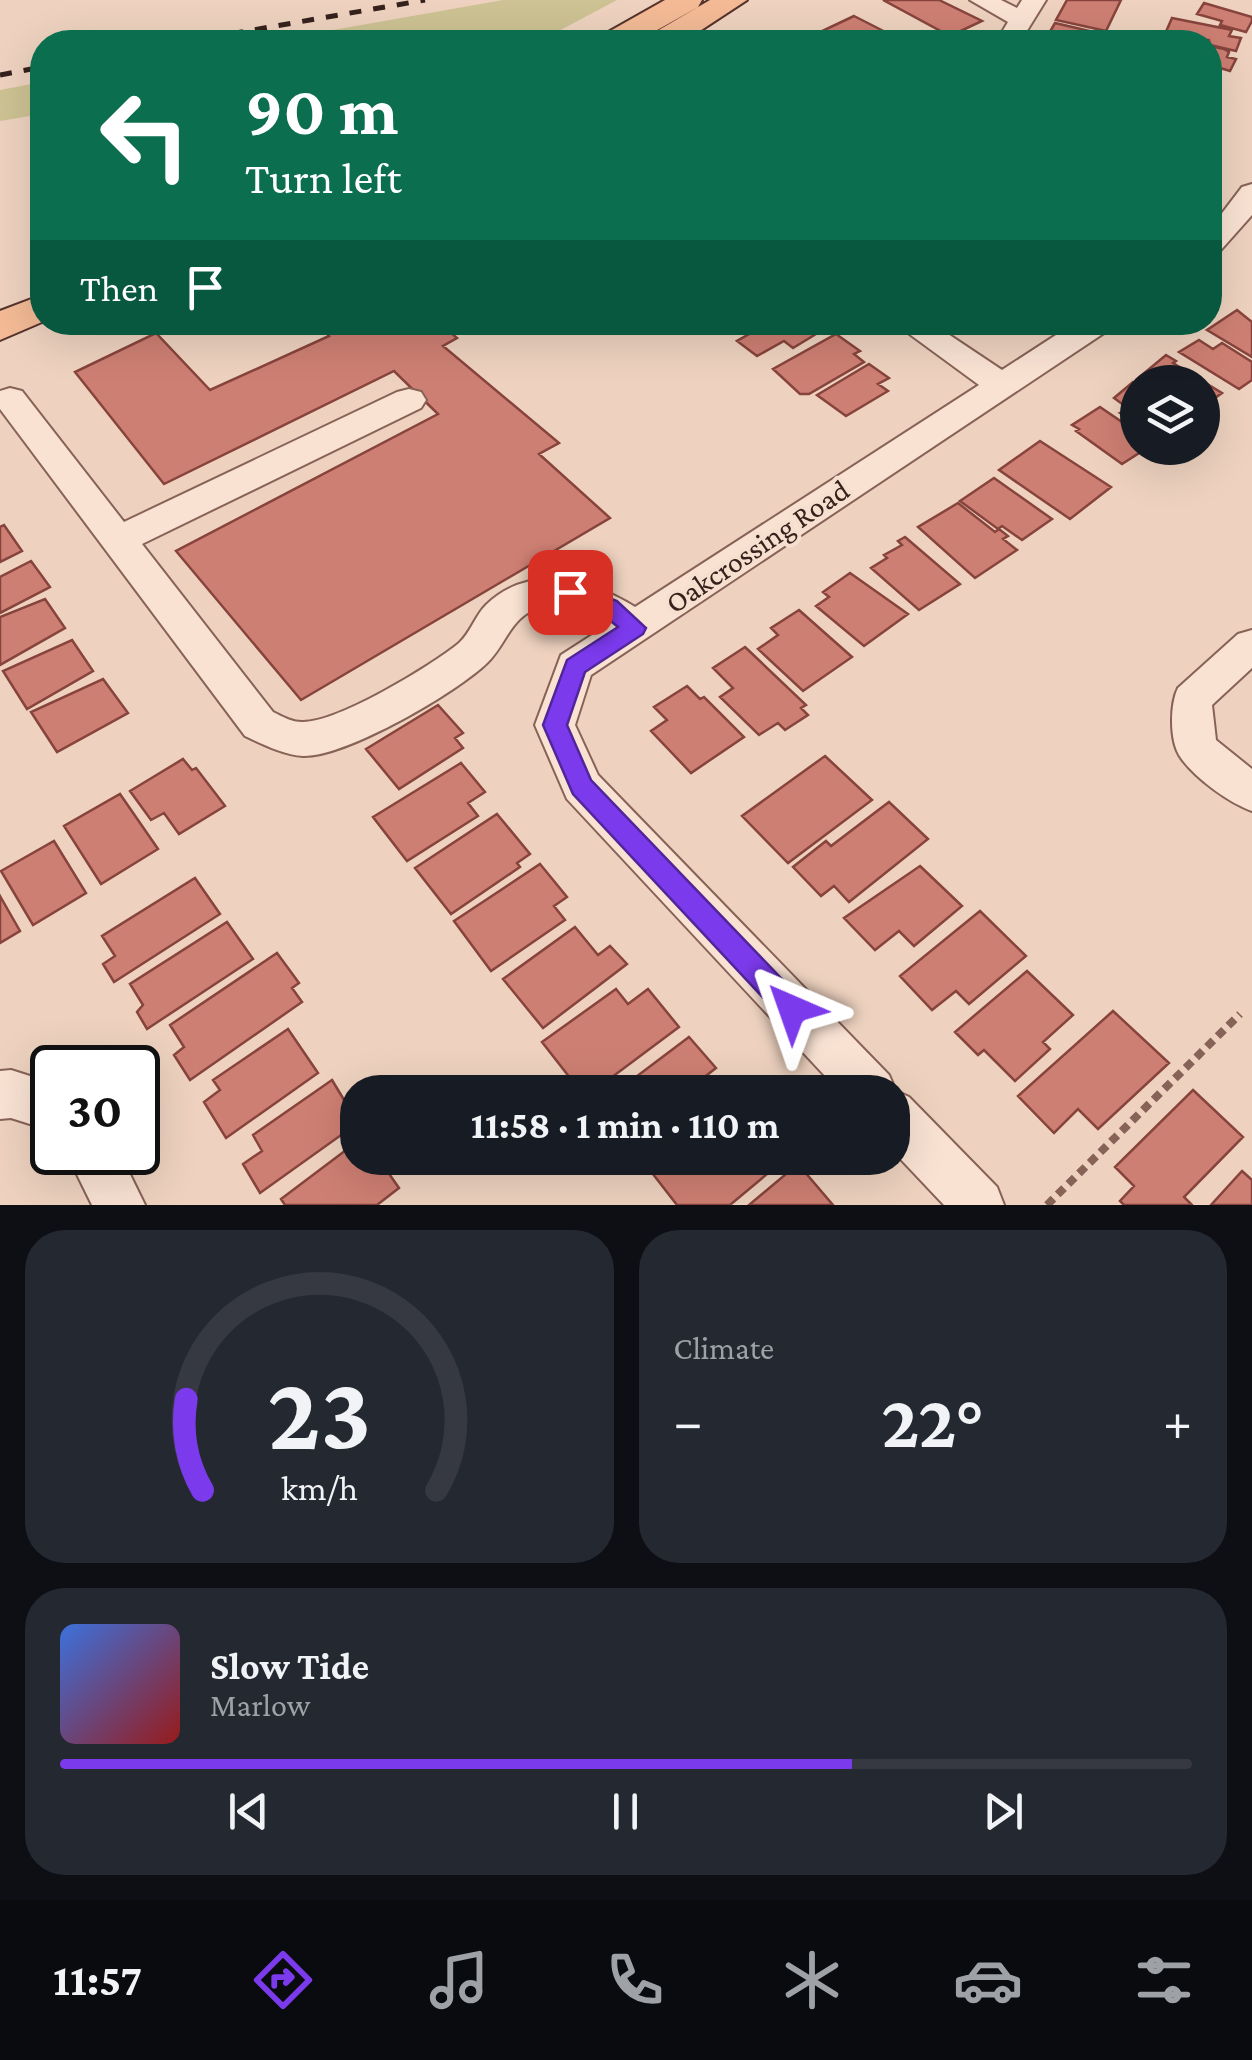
<!DOCTYPE html>
<html lang="en">
<head>
<meta charset="utf-8">
<style>
	:root { --surface:#171b24; --page:#242831; --text:#f1f3f6; --muted:#9ea1a6; --line:#363941; --accent:#7c3aed }
	body { margin:0; font-family:"Crimson Pro",serif; background:var(--page); color:var(--text); height:100vh; display:flex; flex-direction:column; font-size:38px; white-space:nowrap }
	* { box-sizing:border-box; margin:0 }
	p { font-size:32px; color:var(--muted) }
	.icon { flex:none; width:55px; height:55px; fill:none; stroke:currentColor; stroke-width:2; stroke-linecap:round; stroke-linejoin:round }
	.map { position:relative; height:1205px; overflow:hidden }
	.side { display:flex; flex-direction:column; gap:25px; padding:25px; background:#0d0f14; flex:1 }
	.side>* { flex:none }
	.guide { position:absolute; left:30px; top:30px; width:1192px; height:305px; border-radius:40px; box-shadow:0 10px 40px #0002; background:#0b6e4f; color:#fff; overflow:hidden }
	.tools { position:absolute; left:1120px; top:365px; display:grid; gap:20px }
	.tools a { display:grid; place-items:center; width:100px; height:100px; border-radius:50%; background:var(--surface); box-shadow:0 10px 40px #0002; font-size:50px }
	.speed { position:absolute; left:30px; top:1045px; display:flex; gap:20px; font-size:50px; font-weight:700; text-align:center }
	.speed>* { display:grid; place-content:center; width:130px; height:130px; border-radius:50%; background:var(--surface); box-shadow:0 10px 40px #0002; line-height:1 }
	.speed .limit { border:5px solid #111; border-radius:15px; background:#fff; color:#111 }
	.pin { position:absolute; display:grid; place-items:center; width:85px; height:85px; color:#fff; margin:-42px; border-radius:20px; box-shadow:0 5px 15px #0006 }
	.me { position:absolute; width:110px; margin:-55px; rotate:317deg; stroke-linejoin:round; filter:drop-shadow(0 0 8px #0008) }
	.turn { display:flex; align-items:center; gap:35px; height:210px; padding:0 50px; font-size:45px }
	.turn .icon { width:130px; height:130px; stroke-width:2.5 }
	.turn b { display:block; font-size:70px; line-height:85px }
	.then { display:flex; align-items:center; height:95px; padding:0 50px; background:#0003; gap:20px; font-size:38px }
	.big { font-size:75px; font-weight:700; line-height:1.1 }
	.side .widget { flex:1; display:flex; flex-direction:column; justify-content:center; gap:15px; min-width:0; padding:0 35px; border-radius:40px; background:var(--page) }
	.side .dial { align-items:center; gap:0 }
	.dial svg { height:260px; overflow:visible; fill:none; stroke:var(--line); stroke-width:7; stroke-linecap:round; text-anchor:middle }
	.dial text { fill:var(--text); stroke:none }
	.song { display:flex; align-items:center; gap:30px }
	.cover { width:120px; height:120px; border-radius:15px; background:linear-gradient(135deg,hsl(220 70% 55%),hsl(0 70% 35%)) }
	.played { height:10px; border-radius:5px; background:linear-gradient(90deg,var(--accent) 70%,var(--line) 70%) }
	.keys { display:flex; justify-content:space-around; direction:ltr }
	.heat { display:flex; justify-content:space-between; align-items:center; font-size:55px; direction:ltr }
	.side .tiles { flex:1; display:grid; gap:25px; grid-template-columns:1fr 1fr }
	.widget:last-child { grid-column:span 2 }
	.trip { position:absolute; left:340px; top:1075px; width:570px; height:100px; border-radius:40px; background:var(--surface); box-shadow:0 10px 40px #0002; font-weight:700; line-height:100px; text-align:center }
	.tabs { display:flex; height:160px; justify-content:space-around; align-items:center; background:#090b0e; color:var(--muted) }
	.tabs .icon { width:70px; height:70px }
	.tabs .active { color:var(--accent) }
	.tabs b { font-size:45px; color:var(--text) }
	.map>svg:first-child { display:block }
</style>
</head>
<body>
<div class="map">
<svg width="1252" height="1205" viewBox="0 0 1252 1205">
	<rect width="100%" height="100%" fill="#eed2bf"/>
	<path fill="#ccc293" d="M503,0H617L538,42H265Z
		M42,82V114L0,121V90Z"/>
	<path fill="#ce7f73" stroke="#87443c" stroke-width="2.5" d="M883,0H939L982,21L950,36Z
		M1067,0H1121L1106,31L1056,20Z
		M1204,3L1252,17V21L1246,32L1220,25L1222,21L1197,14Z
		M854,16L905,42H840L820,32Z
		M1172,18L1232,30L1229,36L1241,38L1236,51L1210,45L1209,40L1165,34Z
		M1055,23L1103,34L1099,42H1044Z
		M1210,46L1224,49L1229,52L1227,57L1236,59L1230,71L1210,65Z
		M1237,310L1252,322V357L1207,330Z
		M315,322H439L457,338L443,346L559,443L539,454L610,518L301,700L176,551L438,414L394,371L164,484L75,372L156,333L210,390L329,336Z
		M770,322H809L821,331L793,348L784,341L757,356L737,341Z
		M836,334L860,351L854,354L864,362L809,394H800L773,369Z
		M1199,340L1213,349L1222,343L1252,362V380L1239,389L1179,352Z
		M1166,355L1176,361L1173,363L1222,393L1202,407V382H1142L1137,379Z
		M869,364L889,378L878,384L888,391L846,416L817,395Z
		M1133,382L1138,385V425L1120,413L1129,409L1114,398Z
		M1100,407L1138,433V448H1147L1122,464L1076,431L1079,429L1072,425Z
		M1040,441L1111,487L1070,519L999,470Z
		M994,478L1052,519L1022,540L1002,526L998,529L960,501Z
		M958,503L995,532L999,529L1008,536L1003,539L1017,550L975,578L918,527Z
		M4,525L22,551L0,562V527Z
		M905,537L960,584L919,610L871,568L887,558L884,555L902,545L898,541Z
		M31,561L50,587L0,613V577Z
		M850,573L908,614L864,646L816,606L829,597L823,592Z
		M45,599L65,628L0,665V617Z
		M799,610L852,657L803,691L758,649L778,635L771,628Z
		M72,640L93,671L27,709L3,671Z
		M745,647L806,705L801,708L808,715L785,730L778,723L759,735L720,697L733,688L713,668Z
		M103,679L128,713L57,752L31,712Z
		M687,686L700,699L704,697L744,737L691,773L651,731L667,720L654,707Z
		M438,705L463,733L455,738L463,748L399,789L366,749Z
		M825,756L872,800L788,863L742,816Z
		M183,759L192,770L196,768L225,806L179,834L164,813L151,820L130,791Z
		M461,763L485,792L468,803L478,816L407,861L373,817Z
		M120,794L158,849L101,884L64,826Z
		M889,802L928,839L849,902L834,886L821,896L793,867L826,841L831,846Z
		M497,814L530,854L517,863L520,867L451,914L415,868Z
		M54,841L86,893L33,925L1,871Z
		M540,864L567,897L554,906L565,920L491,971L454,921Z
		M920,866L962,906L914,946L899,931L875,950L844,918Z
		M195,878L220,914L114,982L103,964L115,956L102,936Z
		M0,896L20,931L0,943Z
		M980,911L1026,956L969,1004L956,991L932,1010L900,976Z
		M227,922L253,959L147,1029L137,1012L143,1005L130,984Z
		M575,927L598,955L610,946L627,964L543,1028L503,979Z
		M277,953L299,983L292,988L302,1002L190,1080L174,1055L184,1047L170,1025Z
		M1027,971L1073,1015L1043,1042L1050,1049L1015,1081L984,1050L978,1055L955,1032Z
		M616,989L628,1004L648,989L679,1027L592,1092H581L542,1042Z
		M1113,1011L1169,1063L1098,1129L1078,1109L1054,1133L1018,1096Z
		M288,1029L318,1073L226,1138L204,1102L220,1090L213,1080Z
		M689,1037L716,1068L698,1082L707,1092H616Z
		M332,1080L358,1123L260,1193L243,1164L262,1151L253,1135Z
		M1193,1090L1243,1137L1184,1197L1192,1205H1124L1120,1201L1134,1186L1115,1167Z
		M358,1141V1158H390L393,1162L385,1168L399,1188L377,1205H285L281,1199Z
		M663,1158H764L773,1169L730,1205H677L649,1169Z
		M798,1164L833,1205H749Z
		M1242,1171L1252,1180V1205H1211Z"/>
	<g fill="none" stroke-linecap="round" stroke-linejoin="round">
		<g stroke="#876257" stroke-width="4">
			<path id="minor" d="M970,0H1001L1017,8L1022,0H1046L1020,42H996L1008,22Z
				M1252,184V215L1220,251L1210,254V229L1242,187Z
				M893,322H930L1002,370L1076,322H1114L1110,329L591,675L575,725L598,775L889,1075L896,1091L909,1097L997,1187L1004,1205H944L892,1150V1092H840L567,799L535,725L561,655L606,626C585,613 559,599 533,610C510,621 505,645 488,662C458,692 346,757 303,756C284,755 262,744 245,736L0,409V391L10,388L22,391L124,522L397,392L409,389L421,392L426,400L421,408L142,544L273,712C283,717 292,722 302,722C337,723 431,666 459,643C471,632 475,616 486,605C529,563 590,579 635,607L979,385Z
				M1252,630V668L1212,705L1216,740L1252,769V811C1229,803 1195,778 1181,758C1169,742 1170,704 1178,688L1238,634Z
				M11,1070L52,1083V1131L11,1118L0,1119V1071Z
				M66,1152H119L145,1205H92Z"/>
		</g>
		<g stroke="#55332c" stroke-width="4">
			<path id="major" d="M665,0H702L698,7L636,42H598L603,35Z
				M710,0H747L683,42L647,41L652,34Z
				M42,295V322L0,340V311Z"/>
		</g>
		<path stroke="#876257" stroke-width="8" stroke-dasharray="9 6" stroke-linecap="butt" d="M1047,1205L1240,1014"/>
		<use href="#minor" fill="#f9e2d2" fill-rule="evenodd"/>
		<use href="#major" fill="#f3ba95" fill-rule="evenodd"/>
		<path stroke="#36211c" stroke-width="5" stroke-dasharray="12 12" stroke-linecap="butt" d="M184,42L425,0
			M0,75L42,67"/>
	</g>
	<path fill="#7c3aed" stroke="#51269a" stroke-width="2.5" d="M570,583L617,601L646,628L643,634L585,672L567,725L591,780L802,1000L807,1009L802,1019L792,1023L783,1019L573,794L543,725L567,660L618,627L601,613L563,598L559,592Z"/>
	<g text-anchor="middle" dominant-baseline="central" stroke-width="8" stroke-linejoin="round" paint-order="stroke">
		<g font-size="30" fill="#36211c" stroke="#f6dfce">
			<text transform="translate(757 546) rotate(-34)">Oakcrossing Road</text>
		</g>
	</g>
</svg>
<div class="tools">
<a><svg class="icon" aria-label="layers" viewBox="0 0 24 24"><path d="M12 4l9 5-9 5-9-5zM3 14l9 5 9-5"/></svg></a>
</div>
<div class="speed"><div class="limit">30</div></div>
<div class="pin" style="left:570px;top:592px;background:#d93025"><svg class="icon" aria-label="arrive" viewBox="0 0 24 24"><path d="M6 21V4h12l-3 4 3 4H6"/></svg></div>
<svg class="me" style="left:792px;top:1009px" viewBox="-20 -20 40 40"><path d="M0-17L14 15 0 8-14 15z" fill="#7c3aed" stroke="#fff" stroke-width="4"/></svg>
<div class="trip">11:58 · 1 min · 110 m</div>
<div class="guide">
<div class="turn"><svg class="icon" aria-label="left" viewBox="0 0 24 24"><path d="M17 20v-9H6M10 6l-5 5 5 5"/></svg><div><b>90 m</b>Turn left</div></div>
<div class="then">Then<svg class="icon" aria-label="arrive" viewBox="0 0 24 24"><path d="M6 21V4h12l-3 4 3 4H6"/></svg></div>
</div>
</div>
<section class="side">
<div class="tiles">
<div class="widget dial"><svg viewBox="0 0 100 80">
<path d="M14 69A42 42 0 1 1 86 69"/>
<path d="M14 69A42 42 0 0 1 9 41" stroke="#7c3aed"/>
<text x="50" y="56" font-size="32" font-weight="700">23</text>
<text x="50" y="72" font-size="11">km/h</text>
</svg></div>
<div class="widget"><p>Climate</p>
<div class="heat"><a>−</a><b class="big">22°</b><a>+</a></div>
</div>
<div class="widget">
<div class="song"><i class="cover"></i><div><b>Slow Tide</b><p>Marlow</p></div></div>
<div class="played"></div>
<div class="keys"><svg class="icon" aria-label="previous" viewBox="0 0 24 24"><path d="M18 5L8 12l10 7zM5 5v14"/></svg><svg class="icon" aria-label="pause" viewBox="0 0 24 24"><path d="M8 5v14M16 5v14"/></svg><svg class="icon" aria-label="next" viewBox="0 0 24 24"><path d="M6 5l10 7-10 7zM19 5v14"/></svg></div>
</div>
</div>
</section>
<nav class="tabs">
<b>11:57</b>
<svg class="icon active" aria-label="directions" viewBox="0 0 24 24"><path d="M12 3l9 9-9 9-9-9zM9 14v-3h6M13 9l2 2-2 2"/></svg>
<svg class="icon" aria-label="music" viewBox="0 0 24 24"><path d="M9 18V5l10-2v13"/><circle cx="6" cy="18" r="3"/><circle cx="16" cy="16" r="3"/></svg>
<svg class="icon" aria-label="phone" viewBox="0 0 24 24"><path d="M5 4h4l2 5-3 2q2 4 5 5l2-3 5 2v4C11 20 4 13 5 4z"/></svg>
<svg class="icon" aria-label="climate" viewBox="0 0 24 24"><path d="M12 3v18M4 7l16 10M4 17L20 7"/></svg>
<svg class="icon" aria-label="car" viewBox="0 0 24 24"><path d="M5 17H2v-5l4-1 3-4h7l3 4 3 1v5h-3M9 17h6M6 11h13"/><circle cx="7" cy="17" r="2"/><circle cx="17" cy="17" r="2"/></svg>
<svg class="icon" aria-label="filters" viewBox="0 0 24 24"><path d="M4 7h16M4 17h16"/><circle cx="9" cy="7" r="2"/><circle cx="15" cy="17" r="2"/></svg>
</nav>
</body>
</html>
